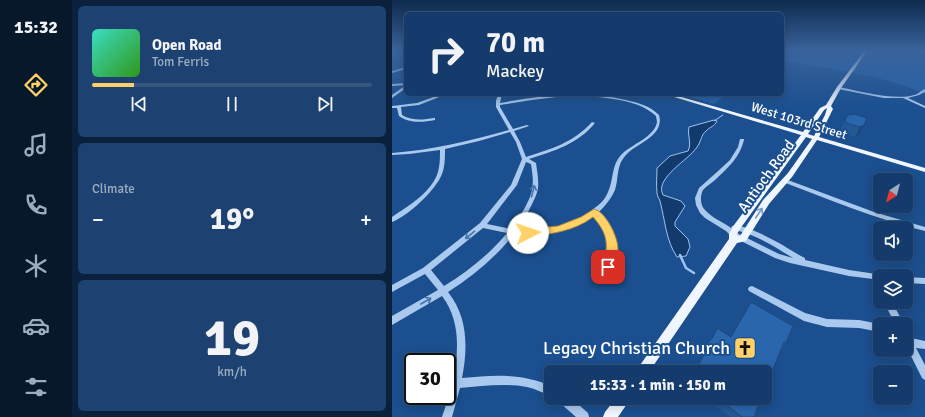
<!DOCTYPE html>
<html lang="en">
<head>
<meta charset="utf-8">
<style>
	:root { --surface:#143b6b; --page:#1d4271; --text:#f1f3f6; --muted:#9dadc1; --line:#33557e; --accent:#ffd166 }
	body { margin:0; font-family:Signika,sans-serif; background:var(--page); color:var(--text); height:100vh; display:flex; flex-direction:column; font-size:15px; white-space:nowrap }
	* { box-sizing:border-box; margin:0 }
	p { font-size:13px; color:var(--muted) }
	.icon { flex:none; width:22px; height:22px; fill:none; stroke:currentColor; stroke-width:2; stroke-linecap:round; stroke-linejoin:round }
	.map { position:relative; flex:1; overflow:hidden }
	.sheet { display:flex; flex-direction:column; gap:6px; padding:6px; background:#0b203b; width:320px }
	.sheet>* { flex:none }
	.banner { position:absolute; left:12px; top:12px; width:380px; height:84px; border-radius:6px; box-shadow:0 2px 10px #0003,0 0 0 1px var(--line); background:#143b6b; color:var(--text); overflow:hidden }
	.needle { width:26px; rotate:216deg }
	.tools { position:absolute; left:481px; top:173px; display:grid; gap:8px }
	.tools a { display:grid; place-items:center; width:40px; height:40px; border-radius:6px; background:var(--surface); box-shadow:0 2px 10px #0003,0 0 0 1px var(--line); font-size:20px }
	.speed { position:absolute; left:12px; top:353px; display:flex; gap:8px; font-size:20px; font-weight:700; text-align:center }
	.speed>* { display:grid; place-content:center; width:52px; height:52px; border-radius:50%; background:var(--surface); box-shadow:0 2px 10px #0003,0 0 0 1px var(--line); line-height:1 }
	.speed .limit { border:2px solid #111; border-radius:6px; background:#fff; color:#111 }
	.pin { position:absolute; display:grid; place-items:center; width:34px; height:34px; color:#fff; margin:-17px; border-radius:8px; box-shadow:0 2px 6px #0006 }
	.me { position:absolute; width:44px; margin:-22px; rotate:86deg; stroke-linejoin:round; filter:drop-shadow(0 0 3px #0008) }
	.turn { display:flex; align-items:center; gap:14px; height:84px; padding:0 16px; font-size:18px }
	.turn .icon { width:52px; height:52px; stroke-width:2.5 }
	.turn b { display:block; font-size:28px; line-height:34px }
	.big { font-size:30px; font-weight:800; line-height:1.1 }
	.sheet .card { flex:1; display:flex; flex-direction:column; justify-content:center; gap:6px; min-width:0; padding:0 14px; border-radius:6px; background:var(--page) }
	.sheet .dial { align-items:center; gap:0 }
	.dial b { font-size:52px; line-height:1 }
	.song { display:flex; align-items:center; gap:12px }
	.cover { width:48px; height:48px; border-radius:6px; background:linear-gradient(135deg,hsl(170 70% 55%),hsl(110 70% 35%)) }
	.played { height:4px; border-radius:2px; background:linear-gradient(90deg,var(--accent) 15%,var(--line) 15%) }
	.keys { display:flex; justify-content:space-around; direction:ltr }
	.heat { display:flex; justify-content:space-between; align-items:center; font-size:22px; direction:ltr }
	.trip { position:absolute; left:152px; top:365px; width:228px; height:40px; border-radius:6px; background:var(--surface); box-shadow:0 2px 10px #0003,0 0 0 1px var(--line); font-weight:800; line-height:40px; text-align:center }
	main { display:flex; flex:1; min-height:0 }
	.tabs { display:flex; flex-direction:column; width:72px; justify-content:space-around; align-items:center; background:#08182b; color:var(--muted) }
	.tabs .icon { width:28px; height:28px }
	.tabs .current { color:var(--accent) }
	.tabs b { font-size:18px; color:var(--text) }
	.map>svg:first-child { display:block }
</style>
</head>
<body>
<main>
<nav class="tabs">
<b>15:32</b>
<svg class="icon current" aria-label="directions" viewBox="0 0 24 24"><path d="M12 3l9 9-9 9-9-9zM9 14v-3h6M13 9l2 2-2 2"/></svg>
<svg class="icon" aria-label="music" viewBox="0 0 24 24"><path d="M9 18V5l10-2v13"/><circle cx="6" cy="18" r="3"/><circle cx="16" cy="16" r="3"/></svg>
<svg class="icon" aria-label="phone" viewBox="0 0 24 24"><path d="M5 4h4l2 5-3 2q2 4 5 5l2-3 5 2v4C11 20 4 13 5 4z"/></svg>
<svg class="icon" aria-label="climate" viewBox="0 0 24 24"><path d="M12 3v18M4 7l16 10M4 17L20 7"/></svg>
<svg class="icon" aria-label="car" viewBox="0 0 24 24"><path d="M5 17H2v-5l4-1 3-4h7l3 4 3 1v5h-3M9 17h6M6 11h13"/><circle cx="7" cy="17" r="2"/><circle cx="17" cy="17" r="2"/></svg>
<svg class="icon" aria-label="filters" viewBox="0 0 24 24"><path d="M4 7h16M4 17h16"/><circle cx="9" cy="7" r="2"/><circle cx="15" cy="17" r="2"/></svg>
</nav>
<section class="sheet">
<div class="card">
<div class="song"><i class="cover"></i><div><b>Open Road</b><p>Tom Ferris</p></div></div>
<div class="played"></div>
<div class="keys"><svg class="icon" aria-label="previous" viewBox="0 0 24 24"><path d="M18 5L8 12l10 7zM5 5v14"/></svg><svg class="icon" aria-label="pause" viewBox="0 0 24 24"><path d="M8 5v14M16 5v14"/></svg><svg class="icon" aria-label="next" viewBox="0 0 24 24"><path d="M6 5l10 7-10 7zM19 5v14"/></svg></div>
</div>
<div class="card"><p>Climate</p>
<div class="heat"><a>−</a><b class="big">19°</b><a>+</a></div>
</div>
<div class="card dial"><b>19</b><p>km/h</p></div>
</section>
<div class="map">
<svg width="533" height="417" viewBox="0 0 533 417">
	<rect width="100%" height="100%" fill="#1b4f8f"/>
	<path fill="#2461a8" d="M390,50H533V94C488,74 438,70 390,60Z
		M288,94H323L332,96L322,104Z"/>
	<path fill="#123a6d" stroke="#9cc4f0" d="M322,120L325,121C322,127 319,126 314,131C309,135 309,142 305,147C297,160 262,178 271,195L289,201L293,206L283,222V226L296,239L298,247L294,256L285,257C274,241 273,220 268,201C267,198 265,196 265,193C264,184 265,176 265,168L278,156L296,151C300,143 295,135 297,127Z"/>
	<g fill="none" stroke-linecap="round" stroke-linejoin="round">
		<path stroke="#9cc4f0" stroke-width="1" d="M322,121L331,115"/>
		<path stroke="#9cc4f0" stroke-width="2.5" d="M288,255L294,268L302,273"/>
		<path fill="#a9c9ee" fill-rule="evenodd" d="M0,50H5L0,52Z
			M8,50L14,51V53Z
			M14,67V69L0,73V71Z
			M14,83V88L0,98V95L14,85L0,86V84Z
			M447,87C467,91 506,102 525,94C528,92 530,90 533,89V92L527,95L516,98L533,106V108L511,98H492L446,89V87Z
			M50,94H55L27,105L9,107L10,115C20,121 31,120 42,118H43V120C31,122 18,124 7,116L5,108H0V106L25,103Z
			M106,94H110L108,103C150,95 192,90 234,100C247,103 258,106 267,115C273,136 245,143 234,155C224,165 227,178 223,190C219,199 213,206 206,213C224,234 227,253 216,279L213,280L210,279L209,277C217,251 220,239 202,216C179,232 149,238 122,234C104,257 81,276 56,292C76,317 76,348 70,378C102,375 129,373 159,386V396C151,393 144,389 135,387C113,383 90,386 68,388L60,417H50C63,379 76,330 50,296L0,325V316L46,290L33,274L0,292V285L31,268L88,223L119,185L130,159L124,142L118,132L87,141L53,149C53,157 53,167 50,174C44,190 16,216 0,222V217C16,206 37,194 45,175C48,167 48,158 48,150L17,154L0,155V153C40,150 78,141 117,130L104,107V101ZM173,96C199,96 245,97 264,116C264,118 265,120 265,122C263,137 238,145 229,155C219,166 222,179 216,192C213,200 207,205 200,210C180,227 151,233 125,230C131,221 145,198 146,188C147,180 145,171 144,163L137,159C162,151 186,144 203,123L200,122C181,143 159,149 134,157L128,142L122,131L137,126L135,125L121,129L108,107V105L140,100ZM134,162L139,164C140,172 142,181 140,189C139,200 126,220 119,229L95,224L125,185ZM91,228L115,233C98,254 75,272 52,286L39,270Z
			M348,139H352V140C348,157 336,168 323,180C320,183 314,186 311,190C308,196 308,205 313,210C320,218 331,222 339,228L340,226C355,223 393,246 407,255L413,258V260L457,270L491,275V276H488V288L485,287L481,279L457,276L398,263L383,258L339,236L334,231L313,218L308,213L304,205L303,198L307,188L325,172L338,160L346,147ZM341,230C362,233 383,247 401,258L387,254L343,232Z
			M393,179L482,212L533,227V231C484,219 438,200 391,182L390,181Z
			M514,277L533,278V284L514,283Z
			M360,286L413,313L435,319L467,320L488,324V332L467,328L435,327L412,321L357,291L356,289L357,287Z
			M492,302H500L512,324H503Z
			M514,333L517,334L519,338L533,341V349L524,348L533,365V380L530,378L514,346Z
			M166,398H179L196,413L197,417H184L167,402Z"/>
		<path fill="#f0f6ff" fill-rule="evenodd" d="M473,50H476L449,88L439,106L441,109L427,137L533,168V172L425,140L400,177L377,204L354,241L345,243L257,372H244L246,368L337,239V234L342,225L409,135L272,94H279L411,132L428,108L434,105L445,87ZM435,108L433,115L422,136L416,134L432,110ZM414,137L420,139L396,173L371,200L348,236H346L345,234L348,229Z
			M224,398H239L226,417H211L213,412Z"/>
	</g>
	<path fill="#245895" d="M453,120L472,125L467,135L463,137L450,133L448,130Z
		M401,326L394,343L389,350L339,337Z
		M313,398H369L362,417H338Z"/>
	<path fill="#1d4779" d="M472,125L467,135L463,137L468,127Z"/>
	<path fill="#2a66ad" stroke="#1d4779" d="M462,114L475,118L472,125L468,127L454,123L453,120L456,115Z
		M359,302L401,326L394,343L392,342L373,389V372H302L311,357L314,345L321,337L325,328L339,337Z
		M325,398H369L362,417H350Z"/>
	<defs><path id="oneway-shaft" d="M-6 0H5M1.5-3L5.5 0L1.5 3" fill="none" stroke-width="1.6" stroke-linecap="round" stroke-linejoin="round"/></defs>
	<g stroke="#4674ac">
		<use href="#oneway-shaft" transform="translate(141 191) rotate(-76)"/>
		<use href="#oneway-shaft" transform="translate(78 235) rotate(141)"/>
		<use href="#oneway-shaft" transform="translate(34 301) rotate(-30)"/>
	</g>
	<use stroke="#7b9ac1" href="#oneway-shaft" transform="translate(367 213) rotate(-56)"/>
	<linearGradient id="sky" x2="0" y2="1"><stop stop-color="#0f2b4f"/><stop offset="0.46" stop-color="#39639b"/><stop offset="1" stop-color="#39639b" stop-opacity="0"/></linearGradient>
	<rect width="533" height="109" fill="url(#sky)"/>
	<path fill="#ffd166" stroke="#a68842" d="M202,209C214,212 226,237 226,249C226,255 223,265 220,270L216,272L212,270L211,267C216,245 217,235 201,217C183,231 159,234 136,237L133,236L132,233L133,230L136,229L166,226L189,217Z"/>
	<defs>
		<g id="church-square" transform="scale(1.15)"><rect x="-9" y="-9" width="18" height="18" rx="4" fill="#ffd166" stroke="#1b4f8f"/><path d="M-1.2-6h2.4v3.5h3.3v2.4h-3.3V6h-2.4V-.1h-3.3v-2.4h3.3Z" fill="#111"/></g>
	</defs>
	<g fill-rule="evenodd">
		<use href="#church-square" x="353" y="348"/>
	</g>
	<g text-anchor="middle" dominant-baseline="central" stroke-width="4" stroke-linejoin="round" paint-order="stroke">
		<g font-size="13" fill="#fff" stroke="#1b4f8f">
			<text transform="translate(407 121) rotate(17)">West 103rd Street</text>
		</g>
		<g font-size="15" fill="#fff" stroke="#1b4f8f">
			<text transform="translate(374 176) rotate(-54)">Antioch Road</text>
		</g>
		<g font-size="18" fill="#fff" stroke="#1b4f8f" text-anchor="end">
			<text x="338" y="348">Legacy Christian Church</text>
		</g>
	</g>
</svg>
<div class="tools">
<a><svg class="needle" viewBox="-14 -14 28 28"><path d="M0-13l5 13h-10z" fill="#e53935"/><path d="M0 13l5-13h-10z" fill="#9dadc1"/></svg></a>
<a><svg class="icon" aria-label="sound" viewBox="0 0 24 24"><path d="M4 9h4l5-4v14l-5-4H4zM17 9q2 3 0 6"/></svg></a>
<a><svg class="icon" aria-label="layers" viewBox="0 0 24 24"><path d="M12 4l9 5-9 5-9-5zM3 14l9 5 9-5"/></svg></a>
<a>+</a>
<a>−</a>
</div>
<div class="speed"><div class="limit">30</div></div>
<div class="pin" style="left:216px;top:267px;background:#d93025"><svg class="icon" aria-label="arrive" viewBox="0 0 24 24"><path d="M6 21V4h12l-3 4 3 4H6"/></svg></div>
<svg class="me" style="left:136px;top:233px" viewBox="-20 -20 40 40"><circle r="19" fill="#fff"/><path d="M0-13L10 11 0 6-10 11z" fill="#ffd166"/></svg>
<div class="trip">15:33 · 1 min · 150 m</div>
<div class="banner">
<div class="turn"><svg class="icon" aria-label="right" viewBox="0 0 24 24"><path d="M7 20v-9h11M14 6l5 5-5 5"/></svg><div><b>70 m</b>Mackey</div></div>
</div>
</div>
</main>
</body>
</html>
